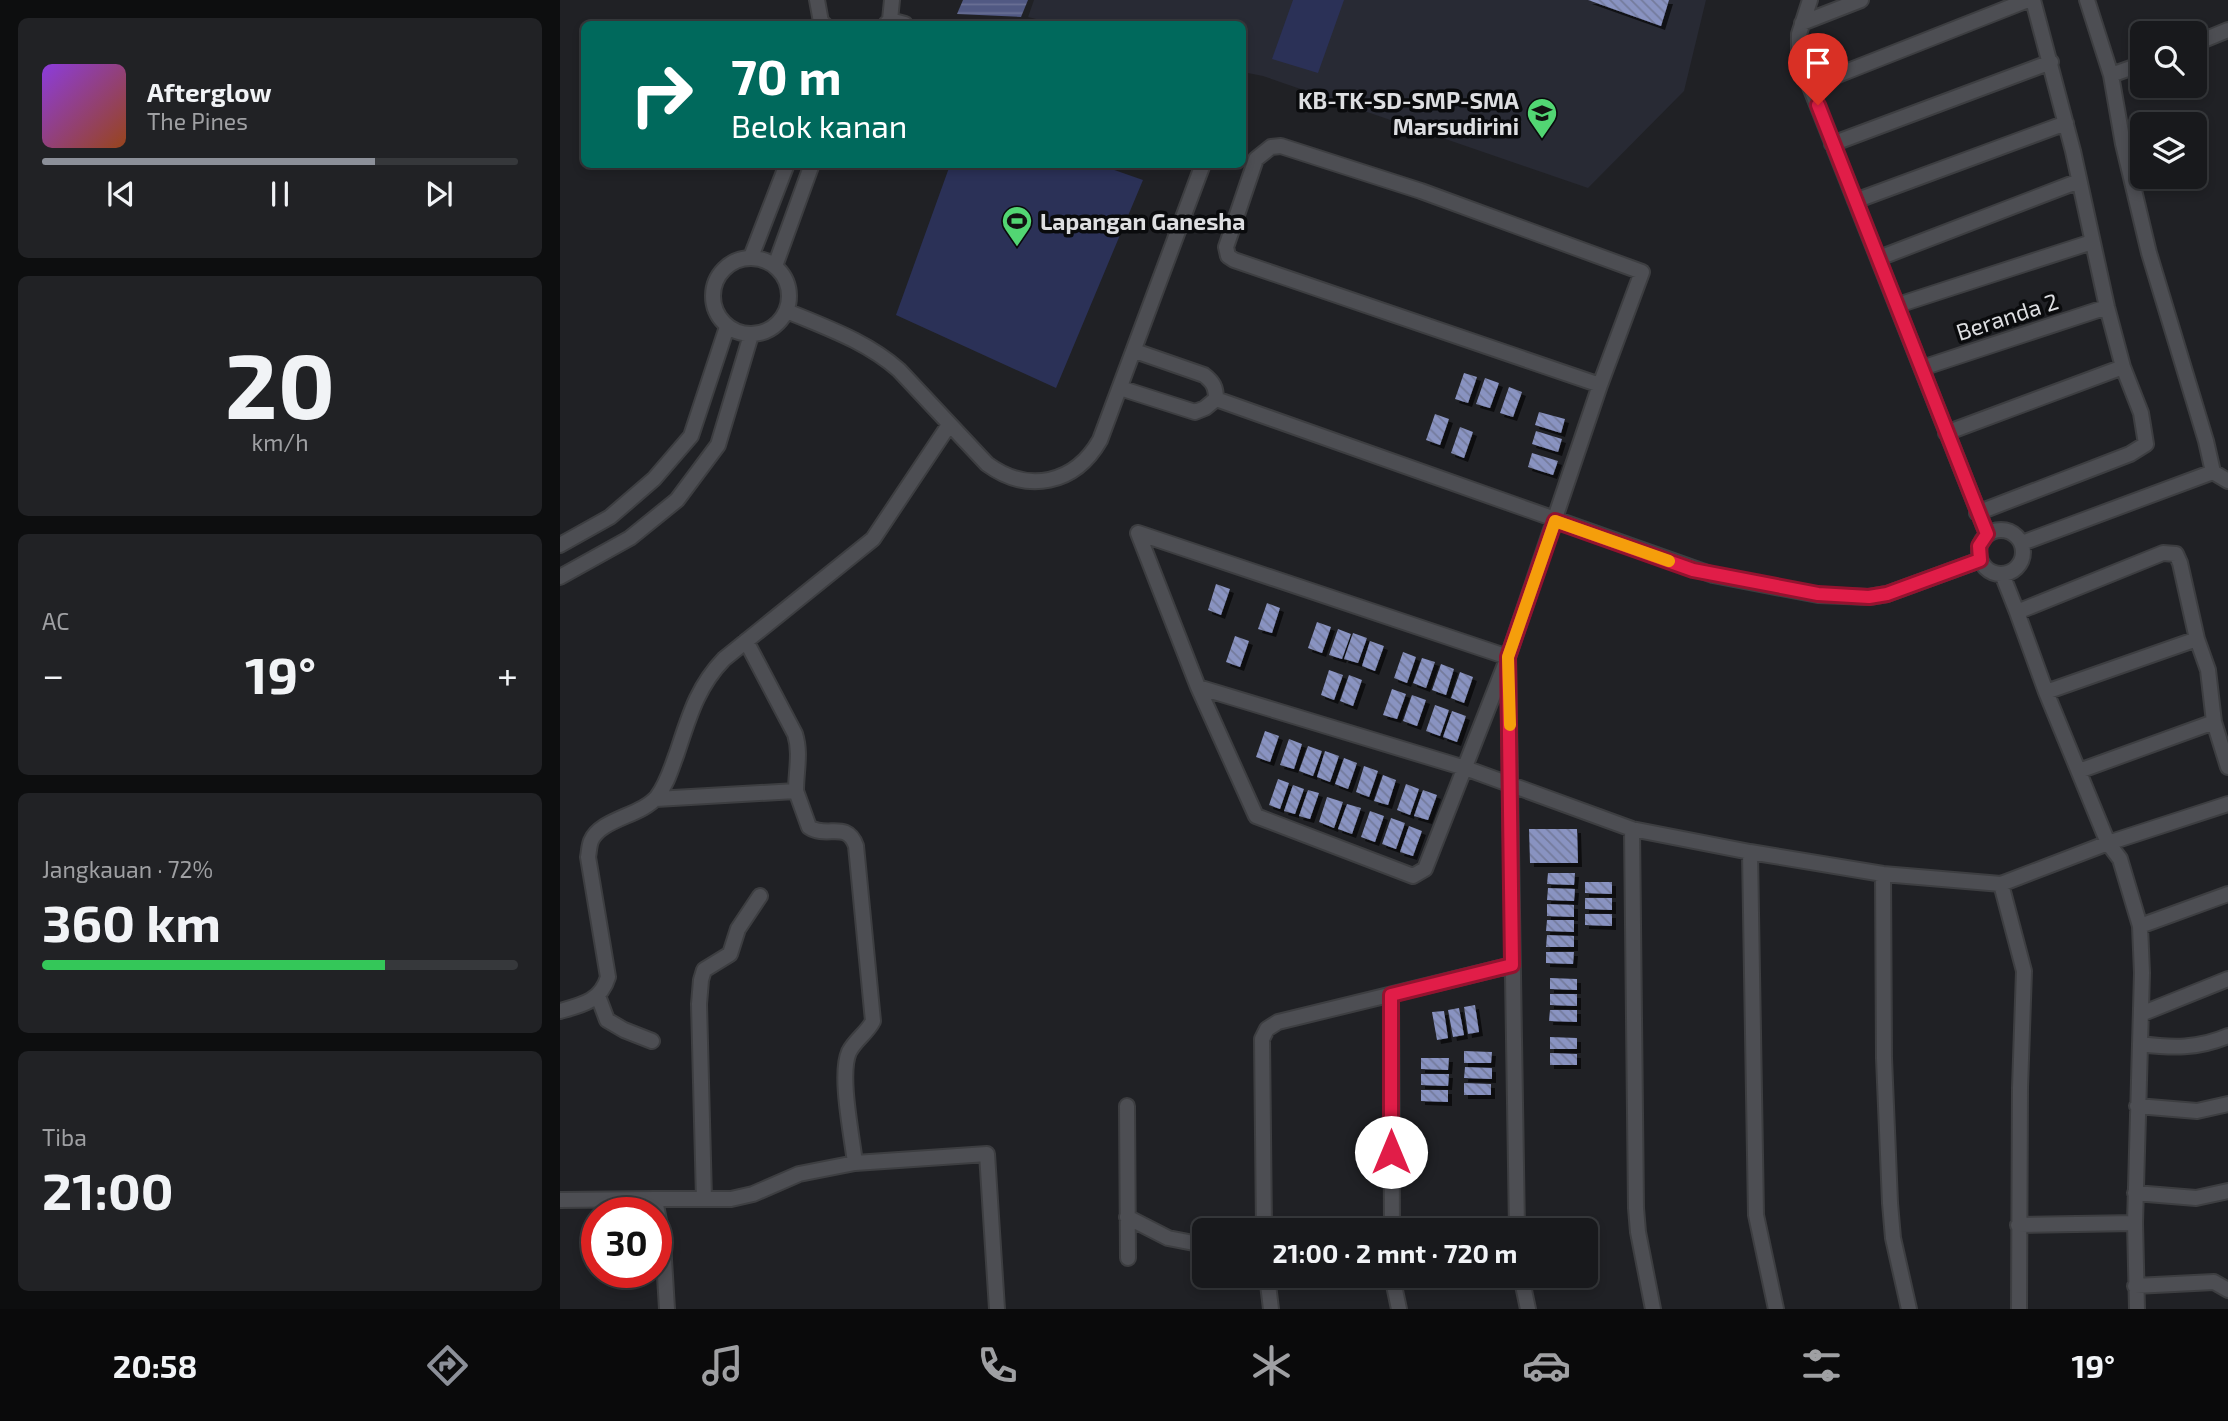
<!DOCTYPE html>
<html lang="id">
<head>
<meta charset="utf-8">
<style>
	:root { --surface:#18191c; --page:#212225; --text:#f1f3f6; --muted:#9fa0a3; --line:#36383b; --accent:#8c9099 }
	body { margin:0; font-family:"Exo 2",sans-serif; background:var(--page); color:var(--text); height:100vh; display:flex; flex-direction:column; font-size:26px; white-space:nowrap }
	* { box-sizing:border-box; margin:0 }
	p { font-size:23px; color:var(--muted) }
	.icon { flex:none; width:38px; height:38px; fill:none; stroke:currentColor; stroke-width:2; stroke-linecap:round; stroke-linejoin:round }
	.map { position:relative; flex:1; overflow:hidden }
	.side { display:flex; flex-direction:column; gap:18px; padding:18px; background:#0d0e0f; width:560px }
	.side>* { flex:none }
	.guide { position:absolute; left:21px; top:21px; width:665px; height:147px; border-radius:10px; box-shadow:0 4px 10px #0003,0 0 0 2px var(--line); background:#00695c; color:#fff; overflow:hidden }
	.controls { position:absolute; left:1570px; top:21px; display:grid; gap:14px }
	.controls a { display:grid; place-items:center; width:77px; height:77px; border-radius:10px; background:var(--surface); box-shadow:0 4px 10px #0003,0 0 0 2px var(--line); font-size:35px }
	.speed { position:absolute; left:21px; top:1197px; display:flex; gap:14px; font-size:35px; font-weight:700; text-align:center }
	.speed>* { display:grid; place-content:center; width:91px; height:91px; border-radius:50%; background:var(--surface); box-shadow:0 4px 10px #0003,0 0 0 2px var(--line); line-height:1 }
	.speed .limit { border:10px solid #d22; background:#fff; color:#111 }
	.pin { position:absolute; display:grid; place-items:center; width:60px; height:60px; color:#fff; margin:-72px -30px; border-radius:50% 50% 50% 0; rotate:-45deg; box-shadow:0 0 7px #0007 }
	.pin .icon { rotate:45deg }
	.me { position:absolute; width:77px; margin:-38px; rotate:0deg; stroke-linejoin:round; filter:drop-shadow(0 0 5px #0008) }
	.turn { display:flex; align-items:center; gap:24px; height:147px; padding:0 35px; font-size:32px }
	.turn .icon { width:91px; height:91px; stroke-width:2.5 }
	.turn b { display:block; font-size:49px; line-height:60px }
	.big { font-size:52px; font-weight:700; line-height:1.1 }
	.side .widget { flex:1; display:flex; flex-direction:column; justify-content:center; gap:10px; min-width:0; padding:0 24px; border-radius:10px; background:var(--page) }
	.side .dial { align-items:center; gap:0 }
	.dial b { font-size:91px; line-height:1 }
	.song { display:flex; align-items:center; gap:21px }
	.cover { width:84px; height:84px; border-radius:10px; background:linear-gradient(135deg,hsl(270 70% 55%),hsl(20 70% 35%)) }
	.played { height:7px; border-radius:4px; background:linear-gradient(90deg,var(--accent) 70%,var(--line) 70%) }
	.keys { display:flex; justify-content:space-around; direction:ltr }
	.heat { display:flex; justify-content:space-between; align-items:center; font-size:38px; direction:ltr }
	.charge { height:10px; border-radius:5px; background:linear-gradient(90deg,#34c759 72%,var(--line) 0) }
	.trip { position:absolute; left:632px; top:1218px; width:406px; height:70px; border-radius:10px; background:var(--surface); box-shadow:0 4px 10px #0003,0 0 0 2px var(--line); font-weight:700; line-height:70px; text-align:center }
	.tabs { display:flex; height:112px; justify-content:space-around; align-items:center; background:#0a0a0b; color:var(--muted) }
	.tabs .icon { width:49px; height:49px }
	.tabs .on { color:var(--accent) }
	.tabs b { font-size:32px; color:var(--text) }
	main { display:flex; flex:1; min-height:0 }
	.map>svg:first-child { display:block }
</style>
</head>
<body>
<main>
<section class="side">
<div class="widget">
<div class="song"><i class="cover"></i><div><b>Afterglow</b><p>The Pines</p></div></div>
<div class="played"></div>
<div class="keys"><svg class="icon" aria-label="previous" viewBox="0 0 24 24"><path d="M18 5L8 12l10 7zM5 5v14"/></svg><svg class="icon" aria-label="pause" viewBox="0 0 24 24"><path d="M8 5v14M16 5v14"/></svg><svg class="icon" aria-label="next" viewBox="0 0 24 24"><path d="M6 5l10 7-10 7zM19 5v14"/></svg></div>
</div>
<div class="widget dial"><b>20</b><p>km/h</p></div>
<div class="widget"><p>AC</p>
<div class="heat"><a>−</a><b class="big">19°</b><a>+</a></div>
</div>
<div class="widget"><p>Jangkauan · 72%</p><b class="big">360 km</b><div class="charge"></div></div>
<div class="widget"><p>Tiba</p><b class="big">21:00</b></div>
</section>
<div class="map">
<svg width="1668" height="1309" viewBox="0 0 1668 1309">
	<defs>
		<pattern id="water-rules" width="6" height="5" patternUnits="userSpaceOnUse" patternTransform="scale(1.75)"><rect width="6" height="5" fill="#515983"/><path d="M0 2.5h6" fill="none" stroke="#6a7094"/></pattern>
		<pattern id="building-back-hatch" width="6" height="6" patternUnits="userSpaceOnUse" patternTransform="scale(1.75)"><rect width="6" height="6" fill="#8993c1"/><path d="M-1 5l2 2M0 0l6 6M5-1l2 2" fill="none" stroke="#747b9c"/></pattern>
		<filter id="shadow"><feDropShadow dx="4" dy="4" stdDeviation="0" flood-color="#0009"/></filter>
	</defs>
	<rect width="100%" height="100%" fill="#202125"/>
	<path fill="#282a34" d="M474,0H1146L1124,91L1028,188L703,76L683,72L682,24H496L468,17Z"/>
	<path fill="#2b3157" d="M733,0H784L758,73L712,59Z
		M390,165H540L583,180L496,388L336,315Z"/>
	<path fill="url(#water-rules)" d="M403,0H468L461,17L397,14Z"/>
	<path fill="url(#building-back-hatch)" filter="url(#shadow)" d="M1028,0H1109L1101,26Z
		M904,373L917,377L908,403L895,399Z
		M925,378L939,383L930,408L916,404Z
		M949,387L962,392L953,417L940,413Z
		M979,412L1005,419L1001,433L975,425Z
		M875,414L889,419L880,445L866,440Z
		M900,427L913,432L904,458L891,453Z
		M976,431L1002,439L998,452L972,444Z
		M972,453L998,461L993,475L968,467Z
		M656,584L670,589L661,615L648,610Z
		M707,603L720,608L712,633L698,629Z
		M757,622L771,627L762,653L748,648Z
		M778,629L791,634L782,659L769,655Z
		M793,633L807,638L798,663L784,659Z
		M675,636L689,641L680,667L666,662Z
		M810,641L824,646L815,671L802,666Z
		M843,652L856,657L847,683L834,678Z
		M862,658L875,662L866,688L853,683Z
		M881,664L894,669L886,695L872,690Z
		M769,670L783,675L774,700L761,695Z
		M900,672L913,677L904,703L891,698Z
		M789,675L802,680L793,706L780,701Z
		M832,689L846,694L837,719L823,715Z
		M852,695L866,700L857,726L843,721Z
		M875,705L889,710L880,736L866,731Z
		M892,711L906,716L897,742L883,737Z
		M705,731L719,736L710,762L696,757Z
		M729,739L742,744L734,769L720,765Z
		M748,746L762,751L753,776L739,771Z
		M765,751L779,756L770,782L757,777Z
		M784,758L797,763L788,789L775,784Z
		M804,766L818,771L809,797L796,792Z
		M823,775L836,780L828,805L814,801Z
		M718,779L729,783L720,809L709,805Z
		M846,784L859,789L850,815L837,810Z
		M733,785L744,789L735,814L724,811Z
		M748,790L759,793L750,819L739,816Z
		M863,790L877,795L868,820L854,816Z
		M767,797L783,802L774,828L759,822Z
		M787,804L801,808L792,834L778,829Z
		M810,811L824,816L815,842L801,837Z
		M831,818L845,823L836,849L822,844Z
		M849,826L862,831L853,856L840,852Z
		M969,829H1017L1018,863H970Z
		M988,873H1015L1014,885L987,884Z
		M1025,882H1052V894L1025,893Z
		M988,888L1015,889L1014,901L987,900Z
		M1025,898H1052V910L1025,909Z
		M987,904L1014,905V917L987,916Z
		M1025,914H1052V926L1025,925Z
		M987,920H1014V932L986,931Z
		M987,935L1014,936V947H986Z
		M986,952H1014L1013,964L986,963Z
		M990,978L1017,979V990L990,989Z
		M990,994H1017V1006L990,1005Z
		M915,1005L919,1032L908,1034L904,1007Z
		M899,1008L904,1035L893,1037L888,1010Z
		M990,1010H1017V1022L989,1021Z
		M884,1011L888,1038L877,1040L872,1012Z
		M990,1037L1017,1038V1049H990Z
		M904,1051L932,1052L931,1063H904Z
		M990,1053L1017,1054V1065H990Z
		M861,1058H889L888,1070L861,1069Z
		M905,1067L932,1068V1079L904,1078Z
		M861,1074H889L888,1086L861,1085Z
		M904,1083L931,1084V1095H904Z
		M861,1090H888V1102L861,1101Z"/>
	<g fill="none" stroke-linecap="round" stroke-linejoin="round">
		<g stroke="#3d3e41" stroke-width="18">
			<path id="minor" d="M257,0L261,22L264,24
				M1250,0L1239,34V59L1427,534
				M1527,0L1551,75L1563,144L1589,253L1646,441L1653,472L1668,481
				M330,20L345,24
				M1242,23L1301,0
				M326,24L330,20L332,0
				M1634,44L1668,30
				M1551,75L1582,64
				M1250,86L1468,0
				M1272,144L1491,62
				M1295,201L1506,123
				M191,257L227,164
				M153 296a38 38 0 1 1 76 0a38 38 0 1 1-76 0Z
				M1319,258L1519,181
				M215,266L252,164
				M1338,305L1532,242
				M227,311C267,328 306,341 339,370L427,464C468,494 515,484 540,440L643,164
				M575,351L644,375C653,382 656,387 656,399
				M1362,368L1547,307
				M560,388L635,412L645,408L656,399
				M656,399L1153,575L1258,595L1309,597L1327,594L1420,560
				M1386,433L1563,367
				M1417,513L1570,454L1586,444L1581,413L1563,367L1547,307L1513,151L1473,0
				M1419 552a22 22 0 1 1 44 0a22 22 0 1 1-44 0Z
				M578,533L638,687L696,816L853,876L865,869L948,657L1040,385L1082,272L861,191L721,146L711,147L696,159L666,247L668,256L674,260L1040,385
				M578,533L948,657L957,1230
				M1462,543L1653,472
				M0,545L50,517L94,479L131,436L167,327
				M1442,574L1457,612
				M0,577L70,538L117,500L158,445L191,335
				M638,687L905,768L1072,829L1190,852L1323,874L1441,884L1548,843L1668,804
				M1486,692L1637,639
				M1519,771L1654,722
				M236,791L249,827C267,839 287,820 296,846L313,1021C307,1033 295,1040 289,1052C279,1075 292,1136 295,1163
				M96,799L236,791C236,771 241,753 235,734L186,641
				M1072,829L1076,1208L1078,1232L1093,1309
				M1190,852L1196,1215L1216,1309
				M1323,874L1324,1058L1330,1203L1333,1238L1349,1309
				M1441,884L1464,971L1460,1088L1459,1309
				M1580,926L1668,894
				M831,995L832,1230
				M38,996L47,1020L64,1030L92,1041
				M0,1011C22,1005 41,1001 48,977L28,857C29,852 29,846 31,841C40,819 81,816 97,797C107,784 111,769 117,753C129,717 137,687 164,659L313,539L389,425
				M1581,1014L1668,979
				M1580,1044C1612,1048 1638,1049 1668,1036
				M567,1106L568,1258
				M1577,1106L1637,1111L1668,1104
				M1575,1193L1636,1198L1668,1191
				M95,1199H171L193,1194L239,1174L295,1163L427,1154L437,1309
				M144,1199L139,1004L141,980L144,970L170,954L178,929L200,896
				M0,1200L95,1199L103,1243L107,1309
				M567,1217L608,1238L644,1245
				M1575,1223L1582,973L1580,926L1560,859L1548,843L1486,692L1457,612L1603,553L1616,554L1620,563L1637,639L1648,670L1654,722L1668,767
				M1458,1225L1575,1223L1577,1309
				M704,1230L702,1039L707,1029L718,1022L952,965
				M707,1276L711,1309
				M832,1276L839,1309
				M961,1276L968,1309
				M1575,1286L1654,1282L1668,1290"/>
		</g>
		<use href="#minor" stroke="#4d4e53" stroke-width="14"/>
	</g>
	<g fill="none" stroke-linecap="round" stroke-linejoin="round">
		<g stroke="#92132f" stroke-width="18">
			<path id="route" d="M831,1152V995L952,965L948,657L995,521L1133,570L1258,594L1309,597L1327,594L1420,560L1419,546L1427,534L1258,105"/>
		</g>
		<use href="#route" stroke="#e11d48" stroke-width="12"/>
		<path stroke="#f59e0b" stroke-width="12" d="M950,725L948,657L995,521L1109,561"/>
	</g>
	<defs>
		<g id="school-pin" transform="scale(1.575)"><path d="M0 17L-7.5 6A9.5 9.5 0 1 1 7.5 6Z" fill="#52d673" stroke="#0a0b0d"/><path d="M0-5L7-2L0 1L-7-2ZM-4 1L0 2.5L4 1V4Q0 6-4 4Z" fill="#111"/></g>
		<g id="stadium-pin" transform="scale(1.575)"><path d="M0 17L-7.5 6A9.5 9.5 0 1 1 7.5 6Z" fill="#52d673" stroke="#0a0b0d"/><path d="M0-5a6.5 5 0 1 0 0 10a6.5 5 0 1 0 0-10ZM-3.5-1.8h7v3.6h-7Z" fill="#111"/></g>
	</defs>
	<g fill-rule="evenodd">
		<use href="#school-pin" x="982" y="113"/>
		<use href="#stadium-pin" x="457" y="221"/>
	</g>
	<g text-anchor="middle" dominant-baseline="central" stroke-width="7" stroke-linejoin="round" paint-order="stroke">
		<g font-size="23" font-weight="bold" fill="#dddee1" stroke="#0a0b0d" text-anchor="end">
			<text x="959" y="100">KB-TK-SD-SMP-SMA<tspan x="959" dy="26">Marsudirini</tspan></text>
			<text x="480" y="221" text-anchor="start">Lapangan Ganesha</text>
		</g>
		<g font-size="23" fill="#dddee1" stroke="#0a0b0d">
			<text transform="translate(1447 316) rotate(-18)">Beranda 2</text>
		</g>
	</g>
</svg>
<div class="controls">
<a><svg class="icon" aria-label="search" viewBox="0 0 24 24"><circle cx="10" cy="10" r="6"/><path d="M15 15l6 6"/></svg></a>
<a><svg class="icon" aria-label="layers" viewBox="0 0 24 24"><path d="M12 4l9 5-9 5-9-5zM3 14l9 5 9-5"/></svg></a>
</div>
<div class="speed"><div class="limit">30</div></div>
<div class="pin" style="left:1258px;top:105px;background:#d93025"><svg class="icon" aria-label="arrive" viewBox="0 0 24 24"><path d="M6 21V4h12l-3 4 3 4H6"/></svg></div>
<svg class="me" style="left:831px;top:1152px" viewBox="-20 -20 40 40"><circle r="19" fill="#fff"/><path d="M0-13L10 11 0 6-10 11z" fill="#e11d48"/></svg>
<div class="trip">21:00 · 2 mnt · 720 m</div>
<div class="guide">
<div class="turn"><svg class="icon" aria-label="right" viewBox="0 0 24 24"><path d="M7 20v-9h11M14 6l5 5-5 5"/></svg><div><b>70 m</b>Belok kanan</div></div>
</div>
</div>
</main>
<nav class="tabs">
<b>20:58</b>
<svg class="icon on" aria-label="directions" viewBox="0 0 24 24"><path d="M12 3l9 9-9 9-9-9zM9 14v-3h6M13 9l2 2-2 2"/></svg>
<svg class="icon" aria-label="music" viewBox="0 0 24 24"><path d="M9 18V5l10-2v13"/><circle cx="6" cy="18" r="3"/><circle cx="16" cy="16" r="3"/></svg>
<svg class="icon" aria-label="phone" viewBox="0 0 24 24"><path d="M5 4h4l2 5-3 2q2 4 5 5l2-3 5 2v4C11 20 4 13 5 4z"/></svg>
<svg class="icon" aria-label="climate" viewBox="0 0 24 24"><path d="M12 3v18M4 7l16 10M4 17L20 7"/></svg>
<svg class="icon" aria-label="car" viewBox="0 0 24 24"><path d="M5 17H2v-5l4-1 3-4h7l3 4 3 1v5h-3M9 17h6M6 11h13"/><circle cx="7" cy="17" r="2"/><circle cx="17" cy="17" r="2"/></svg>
<svg class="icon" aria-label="filters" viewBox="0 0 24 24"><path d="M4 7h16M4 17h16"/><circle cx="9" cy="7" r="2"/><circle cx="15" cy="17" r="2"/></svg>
<b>19°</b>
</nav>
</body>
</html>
